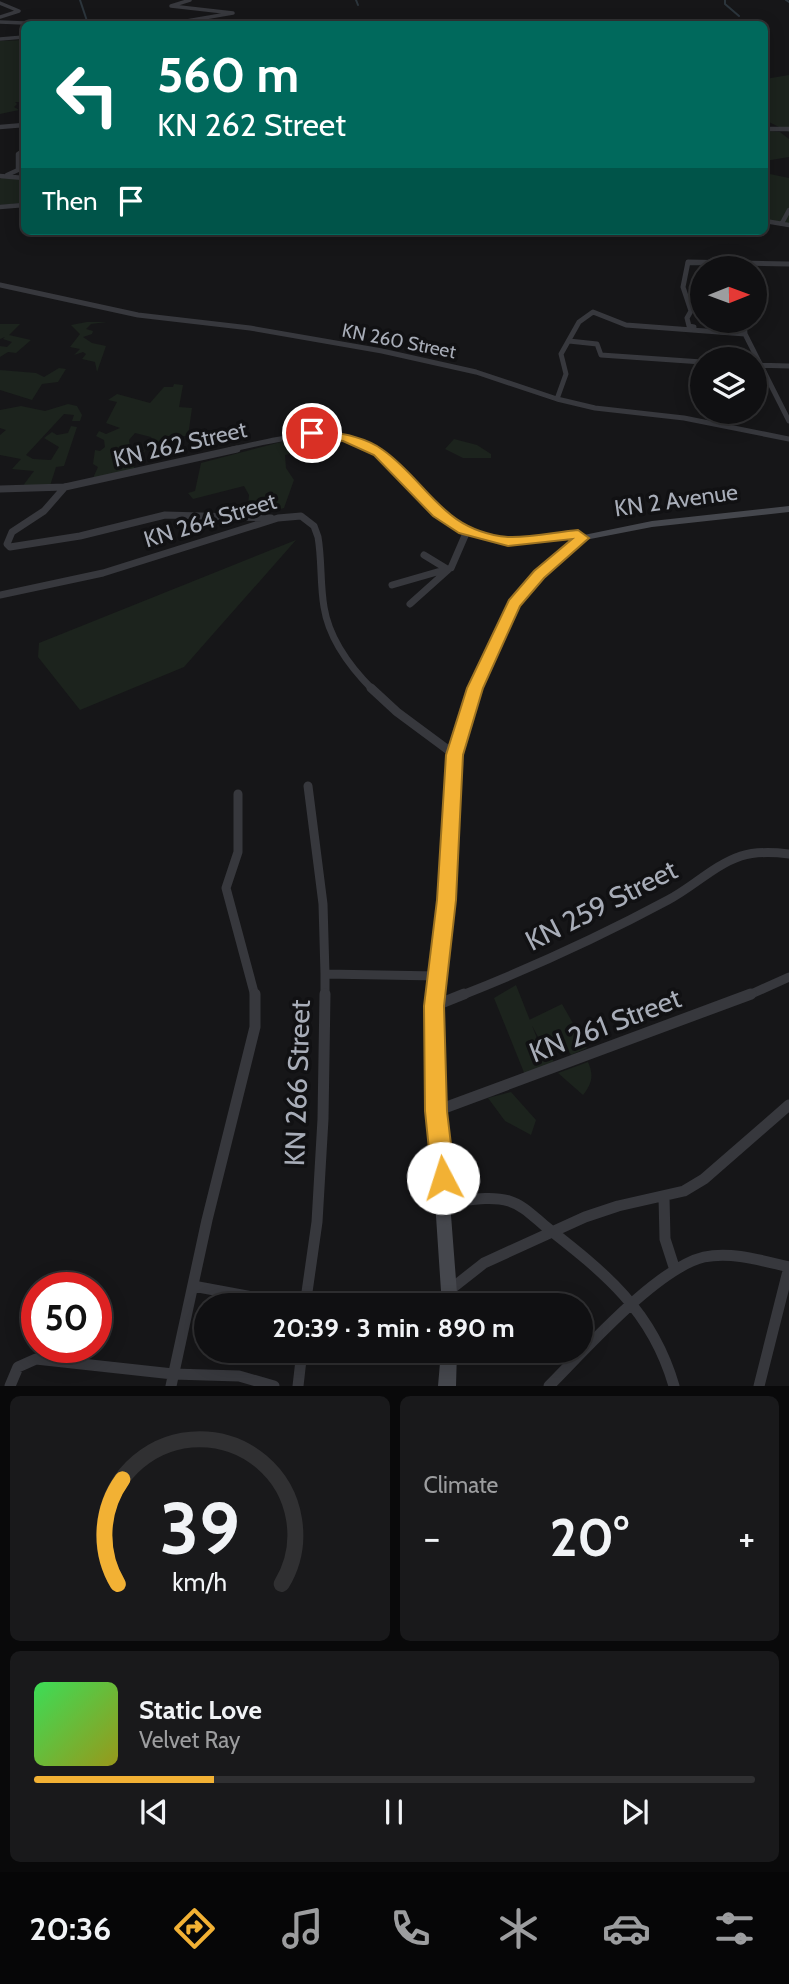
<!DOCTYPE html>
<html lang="en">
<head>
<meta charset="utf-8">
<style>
	:root { --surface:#101012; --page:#19191b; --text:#f1f3f6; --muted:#9c9d9f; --line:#303032; --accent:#f2b134 }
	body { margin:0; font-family:Cabin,sans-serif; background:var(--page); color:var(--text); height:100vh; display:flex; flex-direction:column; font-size:26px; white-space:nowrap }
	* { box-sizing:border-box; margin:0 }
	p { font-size:23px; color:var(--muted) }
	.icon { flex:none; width:38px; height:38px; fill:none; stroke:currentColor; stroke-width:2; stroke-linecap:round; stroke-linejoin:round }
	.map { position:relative; height:1386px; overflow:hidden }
	.drawer { display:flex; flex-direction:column; gap:10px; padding:10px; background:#09090a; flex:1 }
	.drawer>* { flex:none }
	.guide { position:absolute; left:21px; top:21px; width:747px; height:214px; border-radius:10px; box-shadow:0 4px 18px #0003,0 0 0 2px var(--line); background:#00695c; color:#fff; overflow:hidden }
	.needle { width:46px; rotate:89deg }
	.fabs { position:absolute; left:690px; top:256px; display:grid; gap:14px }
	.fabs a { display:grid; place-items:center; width:77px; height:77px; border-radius:50%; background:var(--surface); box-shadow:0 4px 18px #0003,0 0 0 2px var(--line); font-size:35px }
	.speed { position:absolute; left:21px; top:1272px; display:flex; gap:14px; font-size:35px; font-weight:700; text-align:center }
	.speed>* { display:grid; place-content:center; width:91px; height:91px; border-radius:50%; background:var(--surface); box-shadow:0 4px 18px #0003,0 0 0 2px var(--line); line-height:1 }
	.speed .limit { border:10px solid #d22; background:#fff; color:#111 }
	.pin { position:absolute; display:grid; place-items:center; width:60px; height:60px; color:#fff; margin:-30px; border:4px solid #fff; border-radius:50%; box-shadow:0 2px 7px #0007 }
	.me { position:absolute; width:77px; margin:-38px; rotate:355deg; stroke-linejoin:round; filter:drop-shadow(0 0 5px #0008) }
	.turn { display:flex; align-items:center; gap:24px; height:147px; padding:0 21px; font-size:32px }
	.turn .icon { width:91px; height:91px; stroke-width:2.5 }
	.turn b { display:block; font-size:49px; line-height:60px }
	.then { display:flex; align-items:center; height:66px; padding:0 21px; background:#0003; gap:14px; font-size:26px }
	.big { font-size:52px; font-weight:800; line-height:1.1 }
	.drawer .card { flex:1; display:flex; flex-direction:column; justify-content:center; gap:10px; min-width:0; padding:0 24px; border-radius:10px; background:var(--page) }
	.drawer .dial { align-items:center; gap:0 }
	.dial svg { height:182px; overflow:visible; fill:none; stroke:var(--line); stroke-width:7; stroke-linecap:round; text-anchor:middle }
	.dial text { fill:var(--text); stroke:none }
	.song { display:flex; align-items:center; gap:21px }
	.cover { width:84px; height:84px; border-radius:10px; background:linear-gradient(135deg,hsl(130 70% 55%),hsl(60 70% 35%)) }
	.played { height:7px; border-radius:4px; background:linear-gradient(90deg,var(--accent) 25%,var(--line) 25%) }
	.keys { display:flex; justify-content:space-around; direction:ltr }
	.heat { display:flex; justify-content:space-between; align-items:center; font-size:38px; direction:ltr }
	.drawer .tiles { flex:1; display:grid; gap:10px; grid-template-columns:1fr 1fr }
	.card:last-child { grid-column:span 2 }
	.trip { position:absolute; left:194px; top:1293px; width:399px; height:70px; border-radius:35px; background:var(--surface); box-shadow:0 4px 18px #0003,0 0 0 2px var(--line); font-weight:800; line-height:70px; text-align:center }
	.dock { display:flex; height:112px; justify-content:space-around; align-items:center; background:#060607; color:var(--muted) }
	.dock .icon { width:49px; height:49px }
	.dock .active { color:var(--accent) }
	.dock b { font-size:32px; color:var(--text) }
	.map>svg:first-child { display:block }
</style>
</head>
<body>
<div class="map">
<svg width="789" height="1386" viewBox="0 0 789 1386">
	<rect width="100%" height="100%" fill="#161618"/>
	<path fill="#1c231d" d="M24,40V102H15L17,104L14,107L19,110L0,114V41Z
		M789,75V132L765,120V79Z
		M765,131L780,132L789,139V157L765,161Z
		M765,173L789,178V224L765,219Z
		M4,175L24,179V203L0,205V179Z
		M87,322H107L91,324L86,329L93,331L92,334L83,337L92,343L106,346L97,372L95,362L82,359L86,354L83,352L74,355L80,349L70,347L80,334L71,325Z
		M0,324H20L9,335L31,340L16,353L8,352L0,357V346L7,347L12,342L3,339L5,337L0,339Z
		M59,368L66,369L58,382L42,384L32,400L0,390V370L36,373L44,377Z
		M174,384L183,385L179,407L192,408L188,436H165L166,441L153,454L149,452L154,442L151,437L135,433L129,440L130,446L140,452L146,450L135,461L134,470L93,478L98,467L93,464L95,450L100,451L105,447L104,440L96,436L99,431L106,434L120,428L106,423L117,402L108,400L117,394L150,403L164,387H173Z
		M68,404L77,406L82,415L80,421H72L74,415L64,414L26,455L33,459L51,460L59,447L44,438L52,432L57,435L68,433L71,426L77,427L64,466L56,467L50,486L22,487L34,471L12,469L21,459L0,455V435L6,430L0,428V410L21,406L45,411Z
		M300,437L302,451L285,455L286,468L294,480L284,508C267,513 253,511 236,514L248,505L249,495L244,486L193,499L188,493L195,491L201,463Z
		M454,439L477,445L491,454V458H463L445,449Z
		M296,540L184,667L80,710L38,657L39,643Z
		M516,985L542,1051L549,1048L554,1063L525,1075L494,998Z
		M562,1004L587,1048L571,1055L562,1039L544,1048L529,1020Z
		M588,1062C594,1075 592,1084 583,1095L558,1073Z
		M511,1092L536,1120L531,1135L505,1121L488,1098Z"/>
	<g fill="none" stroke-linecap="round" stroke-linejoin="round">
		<path stroke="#2c353c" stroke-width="2" d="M80,0L88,24
			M356,0L358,5
			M725,0V4L739,16
			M786,0L789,2"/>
		<path stroke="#37383d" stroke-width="3.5" d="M0,3L19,11L0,17
			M0,22L48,24
			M169,24L233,13L171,6L190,0
			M0,39L24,37"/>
		<path stroke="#37383d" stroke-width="4.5" d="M0,127L24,125
			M765,129H789
			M7,175L18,170V154L24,150
			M0,176L24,178
			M0,207L24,205
			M765,221L789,225
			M782,223L789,210
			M688,263H732"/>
		<path stroke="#37383d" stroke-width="5" d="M0,285L138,315L250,328L382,351L476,372L557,399L595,408L684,418L789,439
			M744,320L745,334
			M694,327L689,326L687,318L691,311L683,287L688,262L789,264
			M569,341L597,344L601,355L702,362
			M757,365L789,366
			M557,399L566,374L561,354L579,322L593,312L626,325L745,334L789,421
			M229,450C279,439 326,424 373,450"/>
		<path stroke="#37383d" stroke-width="7" d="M370,449C411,472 424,516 475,534C494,540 514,541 534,539C550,538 567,531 582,538
			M65,487L44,511L12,532L7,544L10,547L80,536L165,515L271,518
			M0,489L65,487L237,449
			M424,555L447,569
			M392,585L451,568L467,531
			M0,595L103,573L278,518L301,516L314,526L318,537C322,560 320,584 324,607C329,639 351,668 373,690
			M410,604L448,570"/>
		<path stroke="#37383d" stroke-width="9" d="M371,688L397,712L455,755
			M308,786L323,904L325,974
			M238,794V852L226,888L255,996
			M325,996V974L438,976
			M460,996C531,968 601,936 668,900C693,887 714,865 741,856C757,851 773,852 789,854
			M747,996L789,977"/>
		<path stroke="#37383d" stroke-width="11" d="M434,1006L464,994
			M436,1111L751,994
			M664,1197L665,1239L675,1270
			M445,1203C466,1201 489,1195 509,1201C523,1205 534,1217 545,1226C605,1273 652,1310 674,1386
			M193,1286L302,1306
			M451,1289L484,1263L585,1217L618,1206L684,1191L704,1179L789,1105
			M305,1306L317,1222L323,1119L325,994
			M10,1386L18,1367L36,1359L173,1374L239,1376L274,1386
			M171,1386L207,1220L255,1027V994
			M298,1386L302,1351
			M549,1386C584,1351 657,1268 704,1257C732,1251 763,1261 789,1267
			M759,1386L789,1267"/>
		<path fill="#45474d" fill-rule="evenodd" d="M789,506V512L652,527L585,540L542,577L518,605L480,688L461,755L453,900L441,1006L443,1111L458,1306H442L429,1111L427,1006L441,900L449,755L470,688L511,601L536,573L579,536L652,521Z
			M441,1351H457L456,1386H438Z"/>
	</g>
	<path fill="#f2b134" stroke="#9d7322" stroke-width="2" d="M312,429C335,433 363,435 383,450C428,482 442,531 508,537C530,538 556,532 578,530L589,538L544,578L520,606L483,688L463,755L456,900L444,1006L447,1111L455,1178L451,1187L443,1190L435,1187L432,1178L425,1111L424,1006L437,900L446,755L467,688L509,600L534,571L572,539L508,546L459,533L433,516L374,455L343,441L307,436V431Z"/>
	<g text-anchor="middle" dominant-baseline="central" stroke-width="7" stroke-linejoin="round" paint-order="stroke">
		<g font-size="19" fill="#a8adb8" stroke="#111113">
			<text transform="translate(399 341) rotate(11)">KN 260 Street</text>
		</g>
		<g font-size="23" fill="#a8adb8" stroke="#111113">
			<text transform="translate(180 444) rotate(-13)">KN 262 Street</text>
			<text transform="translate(676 500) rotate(-8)">KN 2 Avenue</text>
			<text transform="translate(210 520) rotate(-17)">KN 264 Street</text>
		</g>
		<g font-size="28" fill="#a8adb8" stroke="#111113">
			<text transform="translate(601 905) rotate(-27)">KN 259 Street</text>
			<text transform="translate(605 1025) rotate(-21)">KN 261 Street</text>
			<text transform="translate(297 1083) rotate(-88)">KN 266 Street</text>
		</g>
	</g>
</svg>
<div class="fabs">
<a><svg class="needle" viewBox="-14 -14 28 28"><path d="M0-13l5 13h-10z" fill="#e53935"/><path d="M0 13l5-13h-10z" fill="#9c9d9f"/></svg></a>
<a><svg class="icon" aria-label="layers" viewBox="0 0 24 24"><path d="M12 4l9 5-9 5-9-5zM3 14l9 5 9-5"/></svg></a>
</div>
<div class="speed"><div class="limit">50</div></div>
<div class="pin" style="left:312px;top:433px;background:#d93025"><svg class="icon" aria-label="arrive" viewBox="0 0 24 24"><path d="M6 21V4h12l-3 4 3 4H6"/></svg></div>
<svg class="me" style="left:443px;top:1178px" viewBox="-20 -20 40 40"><circle r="19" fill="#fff"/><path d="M0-13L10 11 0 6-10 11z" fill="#f2b134"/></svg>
<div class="trip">20:39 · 3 min · 890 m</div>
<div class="guide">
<div class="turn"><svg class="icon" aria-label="left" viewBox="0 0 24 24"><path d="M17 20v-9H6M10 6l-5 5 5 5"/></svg><div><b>560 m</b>KN 262 Street</div></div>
<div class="then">Then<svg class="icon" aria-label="arrive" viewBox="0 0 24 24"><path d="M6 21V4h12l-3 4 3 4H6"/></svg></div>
</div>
</div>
<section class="drawer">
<div class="tiles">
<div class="card dial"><svg viewBox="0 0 100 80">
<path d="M14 69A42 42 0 1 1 86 69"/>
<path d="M14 69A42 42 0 0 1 16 23" stroke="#f2b134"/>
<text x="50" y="56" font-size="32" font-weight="700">39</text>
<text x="50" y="72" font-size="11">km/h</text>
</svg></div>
<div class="card"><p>Climate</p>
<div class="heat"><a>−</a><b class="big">20°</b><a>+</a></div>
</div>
<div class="card">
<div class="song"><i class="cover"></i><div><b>Static Love</b><p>Velvet Ray</p></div></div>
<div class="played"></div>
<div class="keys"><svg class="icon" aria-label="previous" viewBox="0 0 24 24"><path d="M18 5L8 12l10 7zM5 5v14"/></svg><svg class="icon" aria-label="pause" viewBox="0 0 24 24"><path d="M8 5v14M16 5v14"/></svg><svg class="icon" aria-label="next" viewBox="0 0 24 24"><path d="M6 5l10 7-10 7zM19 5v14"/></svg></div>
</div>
</div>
</section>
<nav class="dock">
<b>20:36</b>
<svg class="icon active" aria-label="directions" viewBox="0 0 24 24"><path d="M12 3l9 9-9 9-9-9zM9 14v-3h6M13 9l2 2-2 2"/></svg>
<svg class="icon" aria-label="music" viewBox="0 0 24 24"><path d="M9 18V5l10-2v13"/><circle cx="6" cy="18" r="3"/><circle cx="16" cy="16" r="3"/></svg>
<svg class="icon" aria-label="phone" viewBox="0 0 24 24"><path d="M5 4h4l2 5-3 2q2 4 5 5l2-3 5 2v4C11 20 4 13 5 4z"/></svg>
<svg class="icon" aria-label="climate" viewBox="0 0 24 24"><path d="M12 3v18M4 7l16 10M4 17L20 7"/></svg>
<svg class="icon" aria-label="car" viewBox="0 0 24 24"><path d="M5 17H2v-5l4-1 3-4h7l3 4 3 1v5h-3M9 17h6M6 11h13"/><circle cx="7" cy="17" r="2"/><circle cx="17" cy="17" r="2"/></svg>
<svg class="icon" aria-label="filters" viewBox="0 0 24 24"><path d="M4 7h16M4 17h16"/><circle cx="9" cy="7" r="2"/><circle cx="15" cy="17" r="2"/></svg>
</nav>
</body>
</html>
